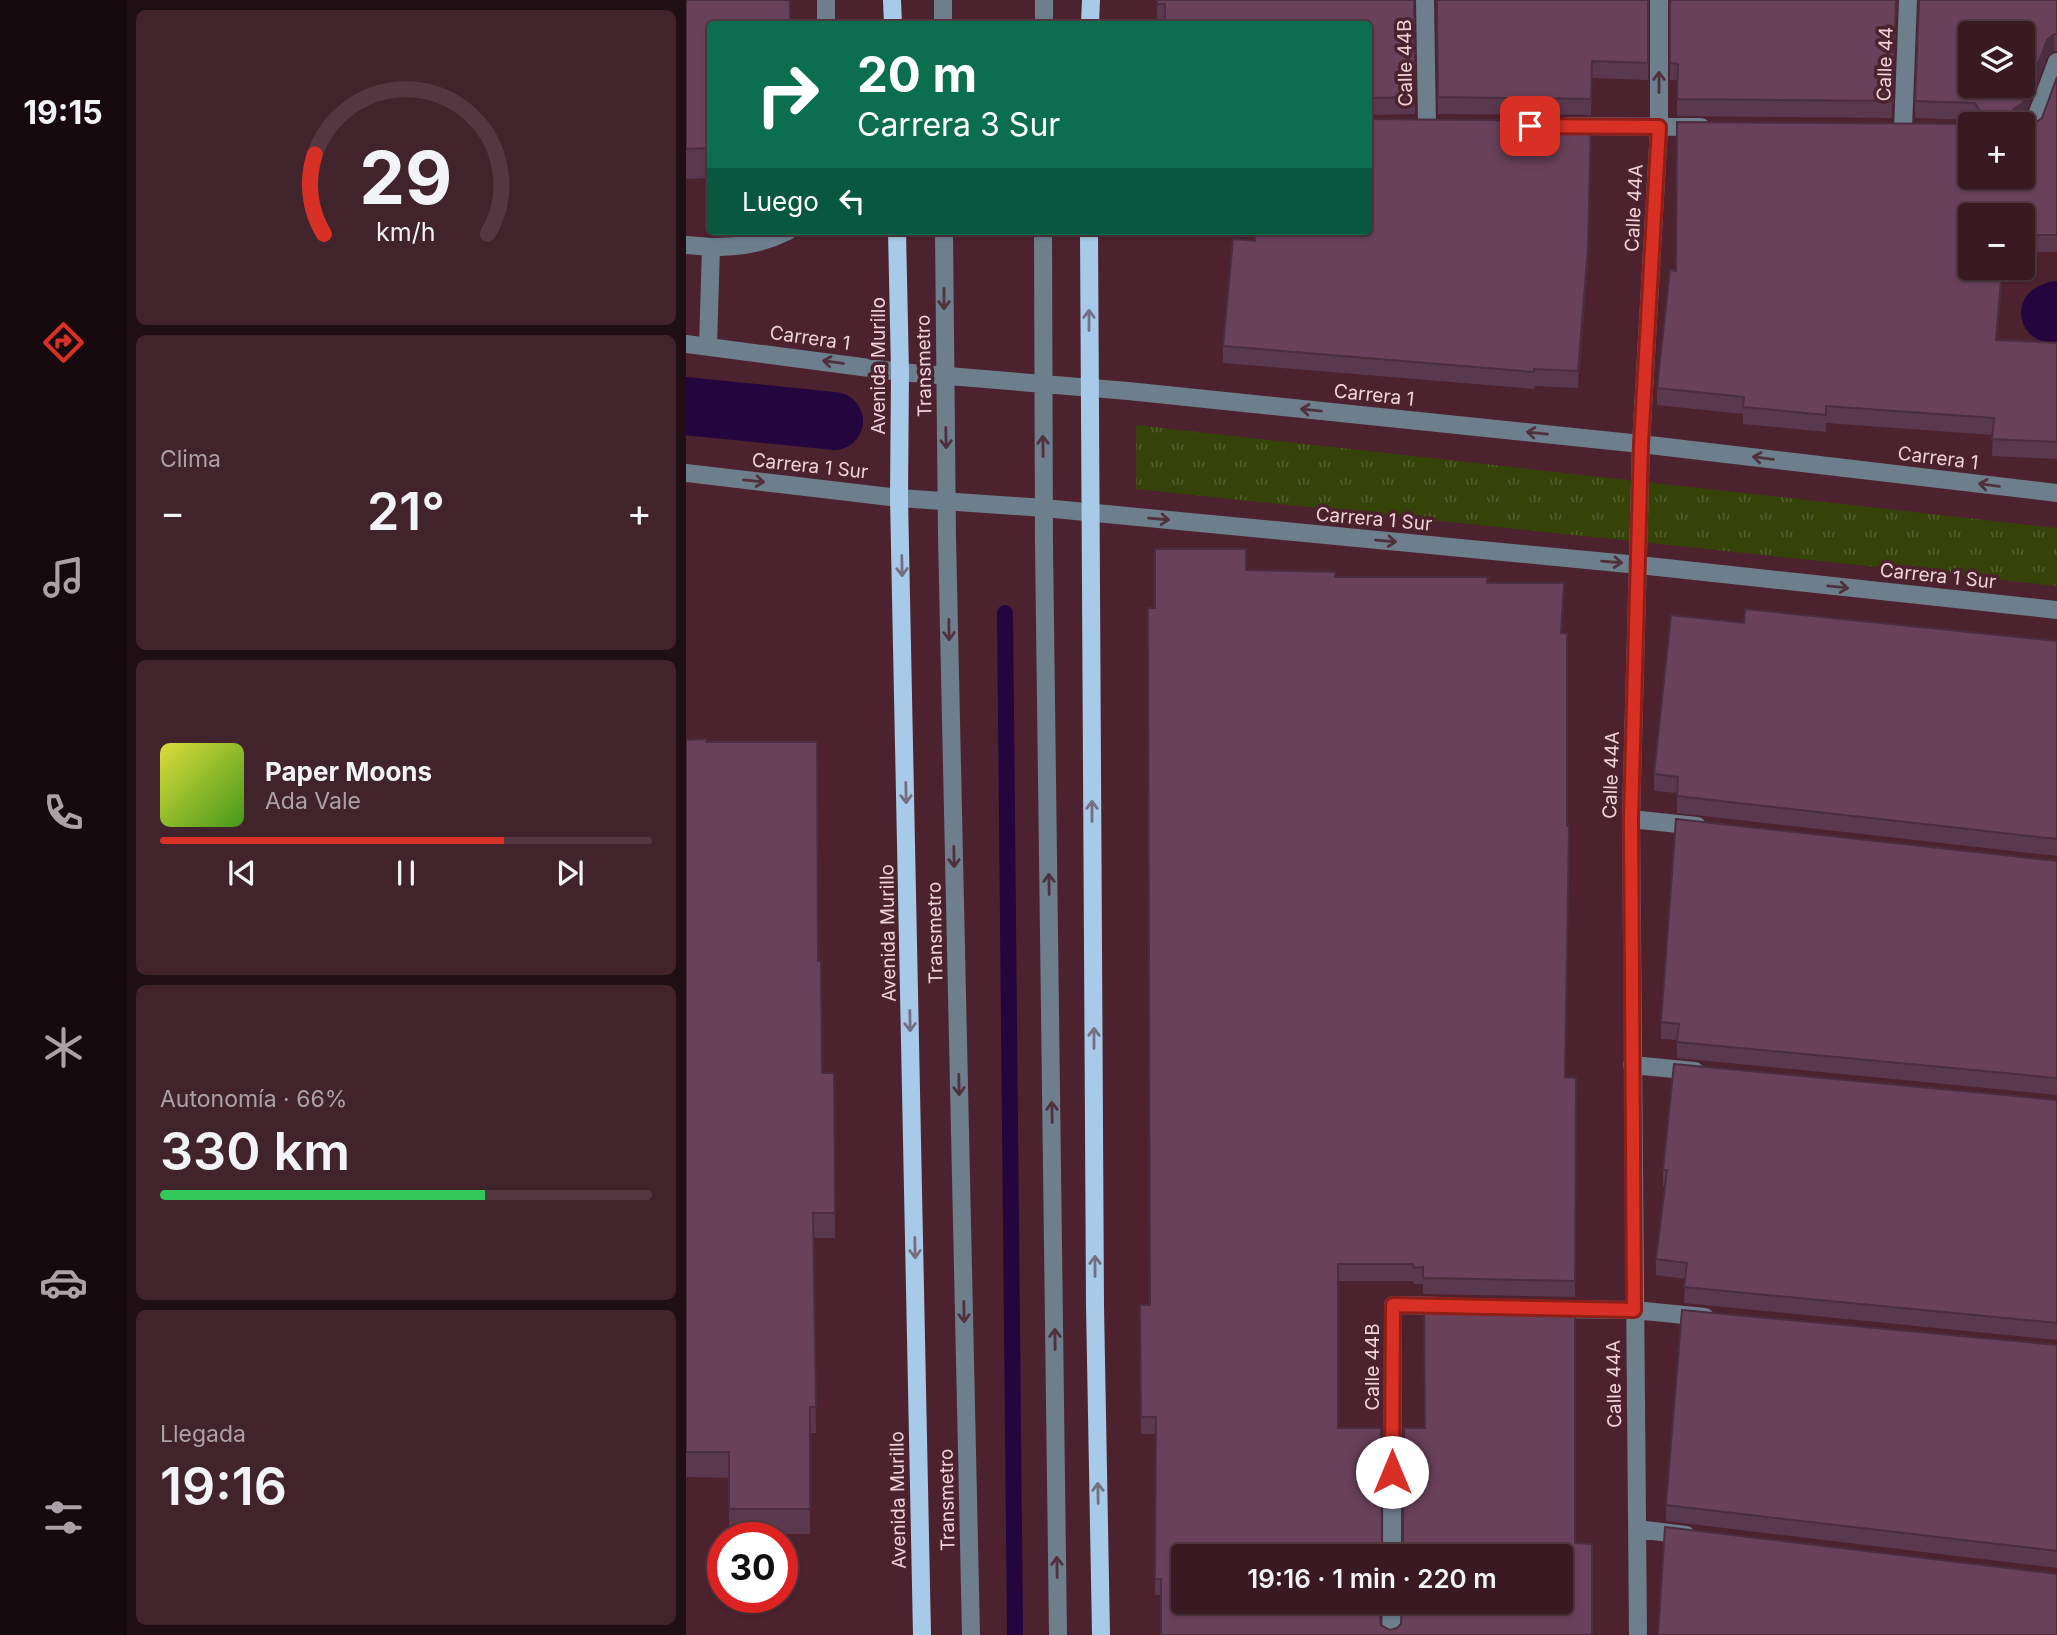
<!DOCTYPE html>
<html lang="es">
<head>
<meta charset="utf-8">
<style>
	:root { --surface:#391a23; --page:#40232b; --text:#f1f3f6; --muted:#aba1a6; --line:#533841; --accent:#d93025 }
	body { margin:0; font-family:Inter,sans-serif; background:var(--page); color:var(--text); height:100vh; display:flex; flex-direction:column; font-size:26px; white-space:nowrap }
	* { box-sizing:border-box; margin:0 }
	p { font-size:23px; color:var(--muted) }
	.icon { flex:none; width:38px; height:38px; fill:none; stroke:currentColor; stroke-width:2; stroke-linecap:round; stroke-linejoin:round }
	.map { position:relative; flex:1; overflow:hidden }
	.sheet { display:flex; flex-direction:column; gap:10px; padding:10px; background:#1f0e13; width:560px }
	.sheet>* { flex:none }
	.top-card { position:absolute; left:21px; top:21px; width:665px; height:214px; border-radius:7px; box-shadow:0 2px 5px #0004,0 0 0 2px var(--line); background:#0b6e4f; color:#fff; overflow:hidden }
	.controls { position:absolute; left:1272px; top:21px; display:grid; gap:14px }
	.controls a { display:grid; place-items:center; width:77px; height:77px; border-radius:7px; background:var(--surface); box-shadow:0 2px 5px #0004,0 0 0 2px var(--line); font-size:35px }
	.speed { position:absolute; left:21px; top:1522px; display:flex; gap:14px; font-size:35px; font-weight:700; text-align:center }
	.speed>* { display:grid; place-content:center; width:91px; height:91px; border-radius:50%; background:var(--surface); box-shadow:0 2px 5px #0004,0 0 0 2px var(--line); line-height:1 }
	.speed .limit { border:10px solid #d22; background:#fff; color:#111 }
	.pin { position:absolute; display:grid; place-items:center; width:60px; height:60px; color:#fff; margin:-30px; border-radius:14px; box-shadow:0 4px 10px #0006 }
	.me { position:absolute; width:77px; margin:-38px; rotate:0deg; stroke-linejoin:round; filter:drop-shadow(0 0 5px #0008) }
	.turn { display:flex; align-items:center; gap:24px; height:147px; padding:0 35px; font-size:32px }
	.turn .icon { width:91px; height:91px; stroke-width:2.5 }
	.turn b { display:block; font-size:49px; line-height:60px }
	.then { display:flex; align-items:center; height:66px; padding:0 35px; background:#0003; gap:14px; font-size:26px }
	.big { font-size:52px; font-weight:600; line-height:1.1 }
	.sheet .widget { flex:1; display:flex; flex-direction:column; justify-content:center; gap:10px; min-width:0; padding:0 24px; border-radius:10px; background:var(--page) }
	.sheet .dial { align-items:center; gap:0 }
	.dial svg { height:182px; overflow:visible; fill:none; stroke:var(--line); stroke-width:7; stroke-linecap:round; text-anchor:middle }
	.dial text { fill:var(--text); stroke:none }
	.song { display:flex; align-items:center; gap:21px }
	.cover { width:84px; height:84px; border-radius:10px; background:linear-gradient(135deg,hsl(60 70% 55%),hsl(100 70% 35%)) }
	.played { height:7px; border-radius:4px; background:linear-gradient(90deg,var(--accent) 70%,var(--line) 70%) }
	.keys { display:flex; justify-content:space-around; direction:ltr }
	.heat { display:flex; justify-content:space-between; align-items:center; font-size:38px; direction:ltr }
	.charge { height:10px; border-radius:5px; background:linear-gradient(90deg,#34c759 66%,var(--line) 0) }
	.trip { position:absolute; left:485px; top:1544px; width:402px; height:70px; border-radius:7px; background:var(--surface); box-shadow:0 2px 5px #0004,0 0 0 2px var(--line); font-weight:600; line-height:70px; text-align:center }
	main { display:flex; flex:1; min-height:0 }
	.menu { display:flex; flex-direction:column; width:126px; justify-content:space-around; align-items:center; background:#170a0e; color:var(--muted) }
	.menu .icon { width:49px; height:49px }
	.menu .on { color:var(--accent) }
	.menu b { font-size:32px; color:var(--text) }
	.map>svg:first-child { display:block }
</style>
</head>
<body>
<main>
<nav class="menu">
<b>19:15</b>
<svg class="icon on" aria-label="directions" viewBox="0 0 24 24"><path d="M12 3l9 9-9 9-9-9zM9 14v-3h6M13 9l2 2-2 2"/></svg>
<svg class="icon" aria-label="music" viewBox="0 0 24 24"><path d="M9 18V5l10-2v13"/><circle cx="6" cy="18" r="3"/><circle cx="16" cy="16" r="3"/></svg>
<svg class="icon" aria-label="phone" viewBox="0 0 24 24"><path d="M5 4h4l2 5-3 2q2 4 5 5l2-3 5 2v4C11 20 4 13 5 4z"/></svg>
<svg class="icon" aria-label="climate" viewBox="0 0 24 24"><path d="M12 3v18M4 7l16 10M4 17L20 7"/></svg>
<svg class="icon" aria-label="car" viewBox="0 0 24 24"><path d="M5 17H2v-5l4-1 3-4h7l3 4 3 1v5h-3M9 17h6M6 11h13"/><circle cx="7" cy="17" r="2"/><circle cx="17" cy="17" r="2"/></svg>
<svg class="icon" aria-label="filters" viewBox="0 0 24 24"><path d="M4 7h16M4 17h16"/><circle cx="9" cy="7" r="2"/><circle cx="15" cy="17" r="2"/></svg>
</nav>
<section class="sheet">
<div class="widget dial"><svg viewBox="0 0 100 80">
<path d="M14 69A42 42 0 1 1 86 69"/>
<path d="M14 69A42 42 0 0 1 10 34" stroke="#d93025"/>
<text x="50" y="56" font-size="32" font-weight="700">29</text>
<text x="50" y="72" font-size="11">km/h</text>
</svg></div>
<div class="widget"><p>Clima</p>
<div class="heat"><a>−</a><b class="big">21°</b><a>+</a></div>
</div>
<div class="widget">
<div class="song"><i class="cover"></i><div><b>Paper Moons</b><p>Ada Vale</p></div></div>
<div class="played"></div>
<div class="keys"><svg class="icon" aria-label="previous" viewBox="0 0 24 24"><path d="M18 5L8 12l10 7zM5 5v14"/></svg><svg class="icon" aria-label="pause" viewBox="0 0 24 24"><path d="M8 5v14M16 5v14"/></svg><svg class="icon" aria-label="next" viewBox="0 0 24 24"><path d="M6 5l10 7-10 7zM19 5v14"/></svg></div>
</div>
<div class="widget"><p>Autonomía · 66%</p><b class="big">330 km</b><div class="charge"></div></div>
<div class="widget"><p>Llegada</p><b class="big">19:16</b></div>
</section>
<div class="map">
<svg width="1371" height="1635" viewBox="0 0 1371 1635">
	<defs>
		<pattern id="grass-tufts" width="24" height="20" patternUnits="userSpaceOnUse" patternTransform="scale(1.75)"><rect width="24" height="20" fill="#354208"/><path d="M3 7l-1-3M5 7V3M7 7l1-3M15 17l-1-3M17 17v-4M19 17l1-3" fill="none" stroke="#535c2b"/></pattern>
	</defs>
	<rect width="100%" height="100%" fill="#4c222f"/>
	<path fill="url(#grass-tufts)" d="M450,425L1371,528V586L450,489Z"/>
	<g fill="none" stroke-linecap="round" stroke-linejoin="round">
		<path stroke="#22063d" stroke-width="16" d="M319,613L329,1635"/>
		<path stroke="#22063d" stroke-width="58" d="M1364,313L1371,310
			M0,406L148,421"/>
		<path stroke="#6d7e8c" stroke-width="18" d="M140,0V24
			M257,0V24
			M739,0L741,125
			M358,24V0
			M882,126L1015,127
			M1217,129L1222,0
			M1337,131H1345L1371,62
			M258,231L261,537L285,1635
			M357,231L358,545L372,1635
			M0,245L25,247
			M0,344L214,372L442,391L955,444L1371,493
			M22,346L25,247C53,247 76,244 102,231
			M0,473L213,498L358,508L953,565L1371,610
			M945,819L1011,826
			M946,1065L1009,1071
			M865,1309L948,1310L1019,1317
			M951,1529L1000,1535
			M706,1556L707,1305L761,1306
			M705,1635L706,1601
			M952,1635L945,819L955,444L973,127V0"/>
		<path stroke="#a6cae7" stroke-width="18" d="M206,0L207,24
			M404,24L405,0
			M211,231L214,372L213,498L236,1635
			M403,231L409,1305L415,1635"/>
	</g>
	<path fill="#5a384d" fill-rule="evenodd" d="M0,0L24,24V178L0,179Z
		M471,0H728L729,114L682,115V24L471,21Z
		M750,0H962V80L906,78L905,115L752,114Z
		M984,0H1211L1206,118L991,116V80H984Z
		M1371,0V51H1368L1361,57L1337,120L1331,123L1346,125L1356,118L1371,77V252H1337V215H1284L1317,268L1311,340L1371,343V459L1306,456L1307,435L1140,423V432L1057,424V414L971,405V388L990,271L1290,121L1289,120L1229,118V101Z
		M569,241L902,264L892,388L848,386V389L537,363V346Z
		M560,570L649,577L801,583L878,599L876,634L879,1077L890,1078L889,1297L737,1294V1284H728L727,1281H652V1428L696,1545L700,1549L707,1551L889,1543L906,1635H475V1595H469L470,1434H455L454,1305H464L469,608ZM497,1556H875L711,1628L704,1630L695,1625Z
		M1058,623L1371,641V856L991,813V793L968,791V774Z
		M0,740L20,742L132,961L136,1073H148L149,1238H127L130,1433H124V1534H43V1478L0,1477Z
		M1371,861V1095L991,1058V1040L975,1039V1022Z
		M1371,1100V1340L998,1303L999,1279L970,1275V1259L979,1187L977,1186V1170Z
		M1371,1345V1568L980,1521V1505Z"/>
	<path fill="#4a2e3f" d="M1210,0H1211L1206,118V101Z
		M1368,34V51L1361,57L1337,120L1330,124H1327V109L1361,40Z
		M905,121L902,264L892,388V371Z
		M1316,268H1317L1310,357V340Z
		M878,583V599L875,650V633Z"/>
	<path fill="#69415a" stroke="#4a2e3f" stroke-width="2" fill-rule="evenodd" d="M0,0H104V24H24V148L0,149Z
		M471,0H728L729,97L682,98V24H479V4H471Z
		M751,0H962V63L906,61L905,99L752,97Z
		M984,0H1210L1206,101L991,99L992,64L984,63Z
		M1233,0H1371V34H1368L1361,40L1337,103L1327,109V119L1332,124H1284V177H1337V125H1346L1356,118L1371,77V235H1337V215H1284V268H1316L1310,340L1371,343V442L1306,439L1308,418L1140,406V415L1057,407L1058,397L971,388L984,270L990,271L991,122L1284,124L1293,119L1295,113L1289,103L1229,101ZM1284,33H1337V86H1284Z
		M682,119L905,121L902,247L892,371L848,369V372L537,346L547,239L569,241V231H682Z
		M469,549H560V570L649,572V577H802L801,583H878L875,633L881,634V826H883L879,1077L890,1078L889,1281L737,1278V1267L728,1268L727,1264H652V1428H695L696,1545L700,1549L707,1551L712,1549L717,1540L718,1428H739L738,1301L889,1304V1543L906,1544V1635H475V1579H469L470,1417H455L454,1305H464L462,608H469ZM497,1556H875V1601H716L715,1624L711,1628L704,1630L695,1625L694,1618L695,1601H497Z
		M1059,609L1371,641V839L991,796L992,777L968,774L985,615L1058,623Z
		M20,739V742H131L132,961H135L136,1073H148L149,1213H127L130,1407H124V1509H43V1452H0V740Z
		M990,819L1371,861V1078L991,1042L993,1024L975,1022Z
		M988,1064L1371,1100V1323L998,1287L1001,1263L970,1259L981,1170H977Z
		M996,1310L1371,1345V1551L980,1505Z
		M979,1527L1371,1574V1635H972Z"/>
	<defs><path id="oneway-shaft" d="M-6 0H5M1.5-3L5.5 0L1.5 3" fill="none" stroke-width="1.6" stroke-linecap="round" stroke-linejoin="round" transform="scale(1.75)"/></defs>
	<g stroke="#51303d">
		<use href="#oneway-shaft" transform="translate(973 82) rotate(-90)"/>
		<use href="#oneway-shaft" transform="translate(258 299) rotate(90)"/>
		<use href="#oneway-shaft" transform="translate(147 362) rotate(-172)"/>
		<use href="#oneway-shaft" transform="translate(625 410) rotate(-174)"/>
		<use href="#oneway-shaft" transform="translate(851 433) rotate(-174)"/>
		<use href="#oneway-shaft" transform="translate(260 438) rotate(89)"/>
		<use href="#oneway-shaft" transform="translate(357 446) rotate(-91)"/>
		<use href="#oneway-shaft" transform="translate(1077 458) rotate(-173)"/>
		<use href="#oneway-shaft" transform="translate(68 481) rotate(6)"/>
		<use href="#oneway-shaft" transform="translate(1303 485) rotate(-173)"/>
		<use href="#oneway-shaft" transform="translate(473 519) rotate(5)"/>
		<use href="#oneway-shaft" transform="translate(700 541) rotate(5)"/>
		<use href="#oneway-shaft" transform="translate(926 562) rotate(5)"/>
		<use href="#oneway-shaft" transform="translate(1152 587) rotate(6)"/>
		<use href="#oneway-shaft" transform="translate(263 630) rotate(89)"/>
		<use href="#oneway-shaft" transform="translate(268 857) rotate(89)"/>
		<use href="#oneway-shaft" transform="translate(363 884) rotate(-91)"/>
		<use href="#oneway-shaft" transform="translate(273 1085) rotate(89)"/>
		<use href="#oneway-shaft" transform="translate(366 1112) rotate(-91)"/>
		<use href="#oneway-shaft" transform="translate(278 1312) rotate(89)"/>
		<use href="#oneway-shaft" transform="translate(369 1339) rotate(-91)"/>
		<use href="#oneway-shaft" transform="translate(371 1567) rotate(-91)"/>
	</g>
	<g stroke="#746e82">
		<use href="#oneway-shaft" transform="translate(403 320) rotate(-90)"/>
		<use href="#oneway-shaft" transform="translate(216 566) rotate(89)"/>
		<use href="#oneway-shaft" transform="translate(220 793) rotate(89)"/>
		<use href="#oneway-shaft" transform="translate(406 811) rotate(-90)"/>
		<use href="#oneway-shaft" transform="translate(224 1021) rotate(89)"/>
		<use href="#oneway-shaft" transform="translate(408 1038) rotate(-90)"/>
		<use href="#oneway-shaft" transform="translate(229 1248) rotate(89)"/>
		<use href="#oneway-shaft" transform="translate(409 1266) rotate(-90)"/>
		<use href="#oneway-shaft" transform="translate(412 1493) rotate(-91)"/>
	</g>
	<g fill="none" stroke-linecap="round" stroke-linejoin="round">
		<g stroke="#8d1f18" stroke-width="18">
			<path id="route" d="M706,1472L707,1305L948,1310L945,818L955,444L973,127L844,126"/>
		</g>
		<use href="#route" stroke="#d93025" stroke-width="12"/>
	</g>
	<g text-anchor="middle" dominant-baseline="central" stroke-width="7" stroke-linejoin="round" paint-order="stroke">
		<g font-size="19" fill="#efd3d9" stroke="#4c222f">
			<text transform="translate(719 63) rotate(-91)">Calle 44B</text>
			<text transform="translate(1199 64) rotate(-88)">Calle 44</text>
			<text transform="translate(948 208) rotate(-87)">Calle 44A</text>
			<text transform="translate(124 338) rotate(8)">Carrera 1</text>
			<text transform="translate(192 366) rotate(-90)">Avenida Murillo</text>
			<text transform="translate(238 366) rotate(-91)">Transmetro</text>
			<text transform="translate(688 395) rotate(6)">Carrera 1</text>
			<text transform="translate(1252 458) rotate(7)">Carrera 1</text>
			<text transform="translate(124 466) rotate(6)">Carrera 1 Sur</text>
			<text transform="translate(688 519) rotate(5)">Carrera 1 Sur</text>
			<text transform="translate(1252 576) rotate(6)">Carrera 1 Sur</text>
			<text transform="translate(925 775) rotate(-88)">Calle 44A</text>
			<text transform="translate(202 933) rotate(-91)">Avenida Murillo</text>
			<text transform="translate(249 933) rotate(-91)">Transmetro</text>
			<text transform="translate(686 1367) rotate(-90)">Calle 44B</text>
			<text transform="translate(928 1384) rotate(-91)">Calle 44A</text>
			<text transform="translate(212 1500) rotate(-91)">Avenida Murillo</text>
			<text transform="translate(261 1500) rotate(-91)">Transmetro</text>
		</g>
	</g>
</svg>
<div class="controls">
<a><svg class="icon" aria-label="layers" viewBox="0 0 24 24"><path d="M12 4l9 5-9 5-9-5zM3 14l9 5 9-5"/></svg></a>
<a>+</a>
<a>−</a>
</div>
<div class="speed"><div class="limit">30</div></div>
<div class="pin" style="left:844px;top:126px;background:#d93025"><svg class="icon" aria-label="arrive" viewBox="0 0 24 24"><path d="M6 21V4h12l-3 4 3 4H6"/></svg></div>
<svg class="me" style="left:706px;top:1472px" viewBox="-20 -20 40 40"><circle r="19" fill="#fff"/><path d="M0-13L10 11 0 6-10 11z" fill="#d93025"/></svg>
<div class="trip">19:16 · 1 min · 220 m</div>
<div class="top-card">
<div class="turn"><svg class="icon" aria-label="right" viewBox="0 0 24 24"><path d="M7 20v-9h11M14 6l5 5-5 5"/></svg><div><b>20 m</b>Carrera 3 Sur</div></div>
<div class="then">Luego<svg class="icon" aria-label="left" viewBox="0 0 24 24"><path d="M17 20v-9H6M10 6l-5 5 5 5"/></svg></div>
</div>
</div>
</main>
</body>
</html>
